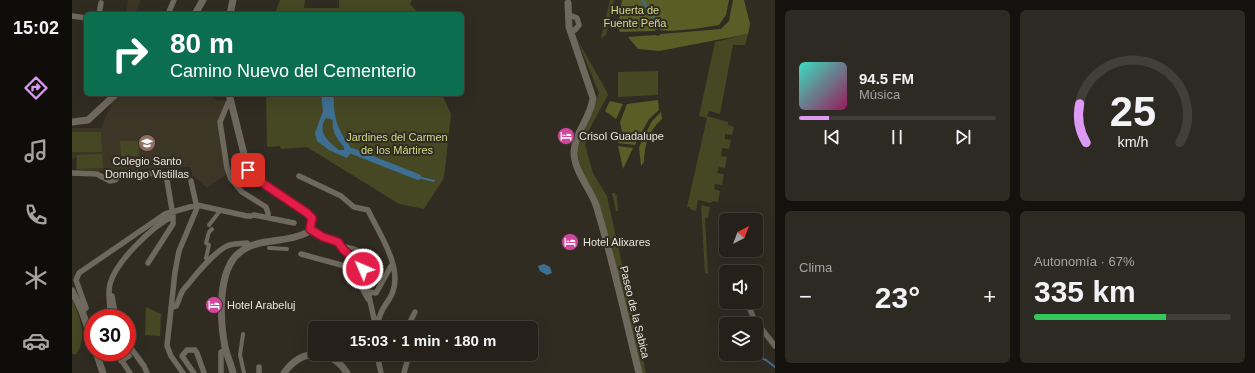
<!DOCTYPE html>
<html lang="es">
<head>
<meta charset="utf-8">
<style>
	:root { --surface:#25211a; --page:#2d2923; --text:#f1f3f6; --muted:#a3a3a2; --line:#423e39; --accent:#dd99f3 }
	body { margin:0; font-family:Helvetica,sans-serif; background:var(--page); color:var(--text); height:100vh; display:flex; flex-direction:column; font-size:15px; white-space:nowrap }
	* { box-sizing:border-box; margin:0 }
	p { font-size:13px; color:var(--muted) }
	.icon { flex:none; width:22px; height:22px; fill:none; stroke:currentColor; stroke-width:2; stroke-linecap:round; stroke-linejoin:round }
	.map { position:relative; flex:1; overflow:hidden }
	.panel { display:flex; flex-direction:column; gap:10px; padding:10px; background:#14120e; width:480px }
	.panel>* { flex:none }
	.banner { position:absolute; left:12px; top:12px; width:380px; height:84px; border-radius:6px; box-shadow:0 4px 16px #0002,0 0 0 1px var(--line); background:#0b6e4f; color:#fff; overflow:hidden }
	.needle { width:26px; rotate:42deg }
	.fabs { position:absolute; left:647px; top:213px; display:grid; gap:8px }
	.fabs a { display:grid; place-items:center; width:44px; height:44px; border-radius:6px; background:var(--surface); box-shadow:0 4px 16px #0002,0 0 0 1px var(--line); font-size:20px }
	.speed { position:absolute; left:12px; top:309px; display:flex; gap:8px; font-size:20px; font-weight:700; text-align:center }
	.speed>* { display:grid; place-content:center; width:52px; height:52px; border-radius:50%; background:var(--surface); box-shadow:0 4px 16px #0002,0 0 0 1px var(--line); line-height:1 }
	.speed .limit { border:6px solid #d22; background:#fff; color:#111 }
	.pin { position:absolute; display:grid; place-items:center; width:34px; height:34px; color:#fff; margin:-17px; border-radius:8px; box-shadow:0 2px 6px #0006 }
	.me { position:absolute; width:44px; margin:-22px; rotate:315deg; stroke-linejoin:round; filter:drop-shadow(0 0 3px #0008) }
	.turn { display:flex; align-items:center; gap:14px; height:84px; padding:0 20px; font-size:18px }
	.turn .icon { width:52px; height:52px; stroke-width:2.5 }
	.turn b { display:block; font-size:28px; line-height:34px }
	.big { font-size:30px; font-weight:700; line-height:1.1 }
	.panel .tile { flex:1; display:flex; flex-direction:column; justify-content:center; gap:6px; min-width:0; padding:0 14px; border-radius:6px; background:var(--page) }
	.panel .dial { align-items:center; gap:0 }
	.dial svg { height:104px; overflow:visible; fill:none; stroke:var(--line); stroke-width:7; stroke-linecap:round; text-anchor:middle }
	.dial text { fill:var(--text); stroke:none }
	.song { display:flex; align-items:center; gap:12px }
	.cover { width:48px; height:48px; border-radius:6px; background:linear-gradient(135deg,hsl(170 70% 55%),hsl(330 70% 35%)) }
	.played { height:4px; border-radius:2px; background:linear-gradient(90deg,var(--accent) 15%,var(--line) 15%) }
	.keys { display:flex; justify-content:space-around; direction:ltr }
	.heat { display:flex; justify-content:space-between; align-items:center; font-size:22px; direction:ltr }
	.charge { height:6px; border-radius:3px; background:linear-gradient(90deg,#34c759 67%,var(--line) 0) }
	.panel .tiles { flex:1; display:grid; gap:10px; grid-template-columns:repeat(2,1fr) }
	.trip { position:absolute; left:236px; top:321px; width:230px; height:40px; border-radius:6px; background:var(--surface); box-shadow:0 4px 16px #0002,0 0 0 1px var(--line); font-weight:700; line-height:40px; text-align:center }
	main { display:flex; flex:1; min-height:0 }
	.dock { display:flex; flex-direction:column; width:72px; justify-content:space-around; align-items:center; background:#0f0d0a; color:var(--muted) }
	.dock .icon { width:28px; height:28px }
	.dock .current { color:var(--accent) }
	.dock b { font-size:18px; color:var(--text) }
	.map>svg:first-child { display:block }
</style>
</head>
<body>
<main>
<nav class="dock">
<b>15:02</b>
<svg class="icon current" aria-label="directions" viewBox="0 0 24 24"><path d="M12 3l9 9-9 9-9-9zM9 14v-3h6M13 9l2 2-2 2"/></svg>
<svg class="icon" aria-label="music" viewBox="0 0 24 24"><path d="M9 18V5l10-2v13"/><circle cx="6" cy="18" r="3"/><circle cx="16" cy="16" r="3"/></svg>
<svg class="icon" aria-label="phone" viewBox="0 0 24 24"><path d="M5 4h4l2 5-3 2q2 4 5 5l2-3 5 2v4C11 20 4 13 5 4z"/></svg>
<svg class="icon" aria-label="climate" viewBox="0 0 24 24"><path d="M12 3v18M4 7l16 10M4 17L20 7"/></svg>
<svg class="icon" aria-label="car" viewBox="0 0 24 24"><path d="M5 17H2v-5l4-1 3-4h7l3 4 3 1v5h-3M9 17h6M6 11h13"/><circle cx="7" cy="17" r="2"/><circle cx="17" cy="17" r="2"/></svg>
</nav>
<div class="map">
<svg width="703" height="373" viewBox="0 0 703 373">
	<rect width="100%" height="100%" fill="#312c22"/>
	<path fill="#3d3525" d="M56,0H69L63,14H54Z
		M49,94H141L143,100L154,101L146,119L154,175L135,188L120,175L118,167L4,172V158H0V128H29L39,104Z"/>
	<path fill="#454823" d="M208,0H233L232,8H267V0H340L338,4L347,14H203Z
		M538,0H542L534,35L529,38Z
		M676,34L673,45H661L648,114L637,111L635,116L656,122V125L662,127L660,135L653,134V139L659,140L657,149L650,148L649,156L655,157L653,168L647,167L645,173L652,174L650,185L643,184L642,189L648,191L646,202L640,201L639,203L626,200L624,211L618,209V207H615L635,118L627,116L643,42Z
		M505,39L535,92L536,95L516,132L513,145L521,173L535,196L574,373H570L514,180L508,165L505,151L527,93Z
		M586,71V95L546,97V72Z
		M194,94H370L379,114L372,178L352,209L327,204L235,147L209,149L208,146L195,147Z
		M0,132H29L30,152H0Z
		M48,141H66L67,156H49Z
		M30,154L31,168L5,169V155Z
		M540,193H543V195H545L546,211H544Z
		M629,205L638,207L636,218H633L636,274L633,273Z
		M0,300C8,315 16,339 4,354H0Z
		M74,307L89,314L88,336L73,335Z"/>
	<path fill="#5a5d25" d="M550,0H657L654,15L647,25C634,27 595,34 586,29L582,31L548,32L546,27Z
		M661,0H672L678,24L676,34L587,51L566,49L556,37L583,35L586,36L589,34L649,29L657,21Z
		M586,100L587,110L577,119L563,145L546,143L550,132L548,122L555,104Z
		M538,101L551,104L544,119L533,111Z
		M589,112L590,119C576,132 573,143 572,162L569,166L567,147L580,121Z
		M546,146L561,148L551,169Z"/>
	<path fill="#3e6f93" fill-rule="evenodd" d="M249,94H262C261,107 263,123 270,134C273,140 278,145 280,151L275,158L257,150L245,141L243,133L251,111ZM254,118L259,119L261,121C259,130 266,141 272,147V150H267C257,142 244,132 254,118Z
		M472,264L478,267L480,273L475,275L468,271L466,266Z"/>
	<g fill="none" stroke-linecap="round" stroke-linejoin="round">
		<path stroke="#3e6f93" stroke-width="2" d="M570,0L583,18
			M346,177L362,181
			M678,354L694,360L703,367"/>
		<path stroke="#3e6f93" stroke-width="6" d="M280,151L346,177"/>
		<path stroke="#6e685d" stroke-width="4" d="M137,225L148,211
			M269,245L284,249L289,254
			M197,248L215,249
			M136,262L134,258L137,245L134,243L137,232L140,229
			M171,334L168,355L172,373"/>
		<path stroke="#6e685d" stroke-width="5.5" d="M27,14L29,3
			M96,14L102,0
			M0,16L14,18
			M499,31L503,30L507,25L505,18L500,16
			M158,101L156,103L148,122L155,168L159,179L170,192L194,207L196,213V217
			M0,173L25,174L38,181L43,180L51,173L94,174L101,216V224L76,263
			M227,176L269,196L282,207L296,210C306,232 330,265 321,291C319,299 312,305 309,313C307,317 306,323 304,328
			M182,215L222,223
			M238,229L251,237L266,242L271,249L291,269L304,328
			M229,254L273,266L281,272L296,299
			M296,292L304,293L319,266
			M40,296L44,318
			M675,302L682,319L703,346
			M99,308L104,306C107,302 108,293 112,289C123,276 138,256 153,247C159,243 168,244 175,243L178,246
			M10,311L14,308L4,280L7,273L93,214L125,205L175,216H179
			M38,318C39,307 35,294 38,284C44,261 81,226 101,216
			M335,328L343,312
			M55,343L72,366L75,373
			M44,352L58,373
			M305,354L309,373
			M26,358L33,356L34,352
			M49,361L57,356
			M187,367V373
			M111,373L99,356L95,346L103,272L107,251L125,208L119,181
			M122,373L110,356L115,350H123L125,353L132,373
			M149,373V352L154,349
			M332,373L337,354"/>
		<path stroke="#6e685d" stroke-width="7" d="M496,3L497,27L521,98C519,117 503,132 502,152C502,171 518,188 524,205C541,260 553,317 567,373
			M123,14L131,0
			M158,14L161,0
			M157,94L176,170L180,176L235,213C241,219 243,228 234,233C213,244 185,237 167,253C145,271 148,321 153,347C155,356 159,364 161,373
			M0,122L16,120L44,94
			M0,291L10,311L21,343
			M24,352L31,373
			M212,373C229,349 258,347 275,373"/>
	</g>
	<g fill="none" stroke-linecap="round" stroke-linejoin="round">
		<g stroke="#92132f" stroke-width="10">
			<path id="route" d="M176,170L180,176L235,213L240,218L238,229L251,237L266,242L271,249L291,269"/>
		</g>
		<use href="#route" stroke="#e11d48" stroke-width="7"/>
	</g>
	<defs>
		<g id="hotel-disc" transform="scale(0.9)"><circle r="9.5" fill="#d1479c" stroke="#312c22"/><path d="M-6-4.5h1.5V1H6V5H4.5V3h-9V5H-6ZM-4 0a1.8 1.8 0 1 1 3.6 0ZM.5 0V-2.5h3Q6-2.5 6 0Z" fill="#fff"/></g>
		<g id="school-disc" transform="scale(0.9)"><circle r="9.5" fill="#8d6e63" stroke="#312c22"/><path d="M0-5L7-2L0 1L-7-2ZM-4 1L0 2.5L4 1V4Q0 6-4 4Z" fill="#fff"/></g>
	</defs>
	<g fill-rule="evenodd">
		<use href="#hotel-disc" x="494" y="136"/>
		<use href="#school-disc" x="75" y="143"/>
		<use href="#hotel-disc" x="498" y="242"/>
		<use href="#hotel-disc" x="142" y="305"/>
	</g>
	<g text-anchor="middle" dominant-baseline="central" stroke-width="4" stroke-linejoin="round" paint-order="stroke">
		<g font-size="11" fill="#d3d985" stroke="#312c22">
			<text x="563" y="10">Huerta de<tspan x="563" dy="13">Fuente Peña</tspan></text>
			<text x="325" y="137">Jardines del Carmen<tspan x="325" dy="13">de los Mártires</tspan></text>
		</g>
		<g font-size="11" fill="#e7e4dd" stroke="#312c22" text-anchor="start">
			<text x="507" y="136">Crisol Guadalupe</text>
			<text x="75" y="161" text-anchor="middle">Colegio Santo<tspan x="75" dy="13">Domingo Vistillas</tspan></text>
			<text x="511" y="242">Hotel Alixares</text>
			<text x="155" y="305">Hotel Arabeluj</text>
		</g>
		<g font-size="11" fill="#e7e4dd" stroke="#312c22">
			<text transform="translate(563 312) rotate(76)">Paseo de la Sabica</text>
		</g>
	</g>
</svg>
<div class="fabs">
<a><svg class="needle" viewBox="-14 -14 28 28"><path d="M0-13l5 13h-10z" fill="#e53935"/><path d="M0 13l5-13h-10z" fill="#a3a3a2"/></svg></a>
<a><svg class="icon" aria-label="sound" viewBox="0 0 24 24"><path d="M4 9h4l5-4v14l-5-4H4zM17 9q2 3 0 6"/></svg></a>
<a><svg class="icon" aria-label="layers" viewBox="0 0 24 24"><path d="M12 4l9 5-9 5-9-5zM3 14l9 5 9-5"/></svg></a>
</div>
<div class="speed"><div class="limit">30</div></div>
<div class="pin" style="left:176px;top:170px;background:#d93025"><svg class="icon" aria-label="arrive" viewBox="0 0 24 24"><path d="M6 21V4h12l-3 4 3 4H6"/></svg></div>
<svg class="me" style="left:291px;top:269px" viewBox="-20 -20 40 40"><circle r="17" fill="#e11d48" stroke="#fff" stroke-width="3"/><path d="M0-11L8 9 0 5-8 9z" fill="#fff"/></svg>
<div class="trip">15:03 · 1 min · 180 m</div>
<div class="banner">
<div class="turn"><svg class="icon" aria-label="right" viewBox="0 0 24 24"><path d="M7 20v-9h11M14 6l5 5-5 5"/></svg><div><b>80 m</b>Camino Nuevo del Cementerio</div></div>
</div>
</div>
<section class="panel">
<div class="tiles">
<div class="tile">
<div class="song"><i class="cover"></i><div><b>94.5 FM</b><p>Música</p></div></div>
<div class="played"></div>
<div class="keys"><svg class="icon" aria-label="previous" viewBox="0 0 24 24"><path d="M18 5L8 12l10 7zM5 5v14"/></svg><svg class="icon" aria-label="pause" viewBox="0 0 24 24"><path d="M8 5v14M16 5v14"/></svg><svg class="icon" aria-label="next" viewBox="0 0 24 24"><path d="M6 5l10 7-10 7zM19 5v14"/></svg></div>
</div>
<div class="tile dial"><svg viewBox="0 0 100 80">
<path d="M14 69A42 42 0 1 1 86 69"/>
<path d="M14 69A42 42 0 0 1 9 39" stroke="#dd99f3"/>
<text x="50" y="56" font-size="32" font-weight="700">25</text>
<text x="50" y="72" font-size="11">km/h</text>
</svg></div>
<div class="tile"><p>Clima</p>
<div class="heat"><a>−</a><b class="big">23°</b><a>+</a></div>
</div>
<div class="tile"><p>Autonomía · 67%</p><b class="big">335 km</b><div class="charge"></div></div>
</div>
</section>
</main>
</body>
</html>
